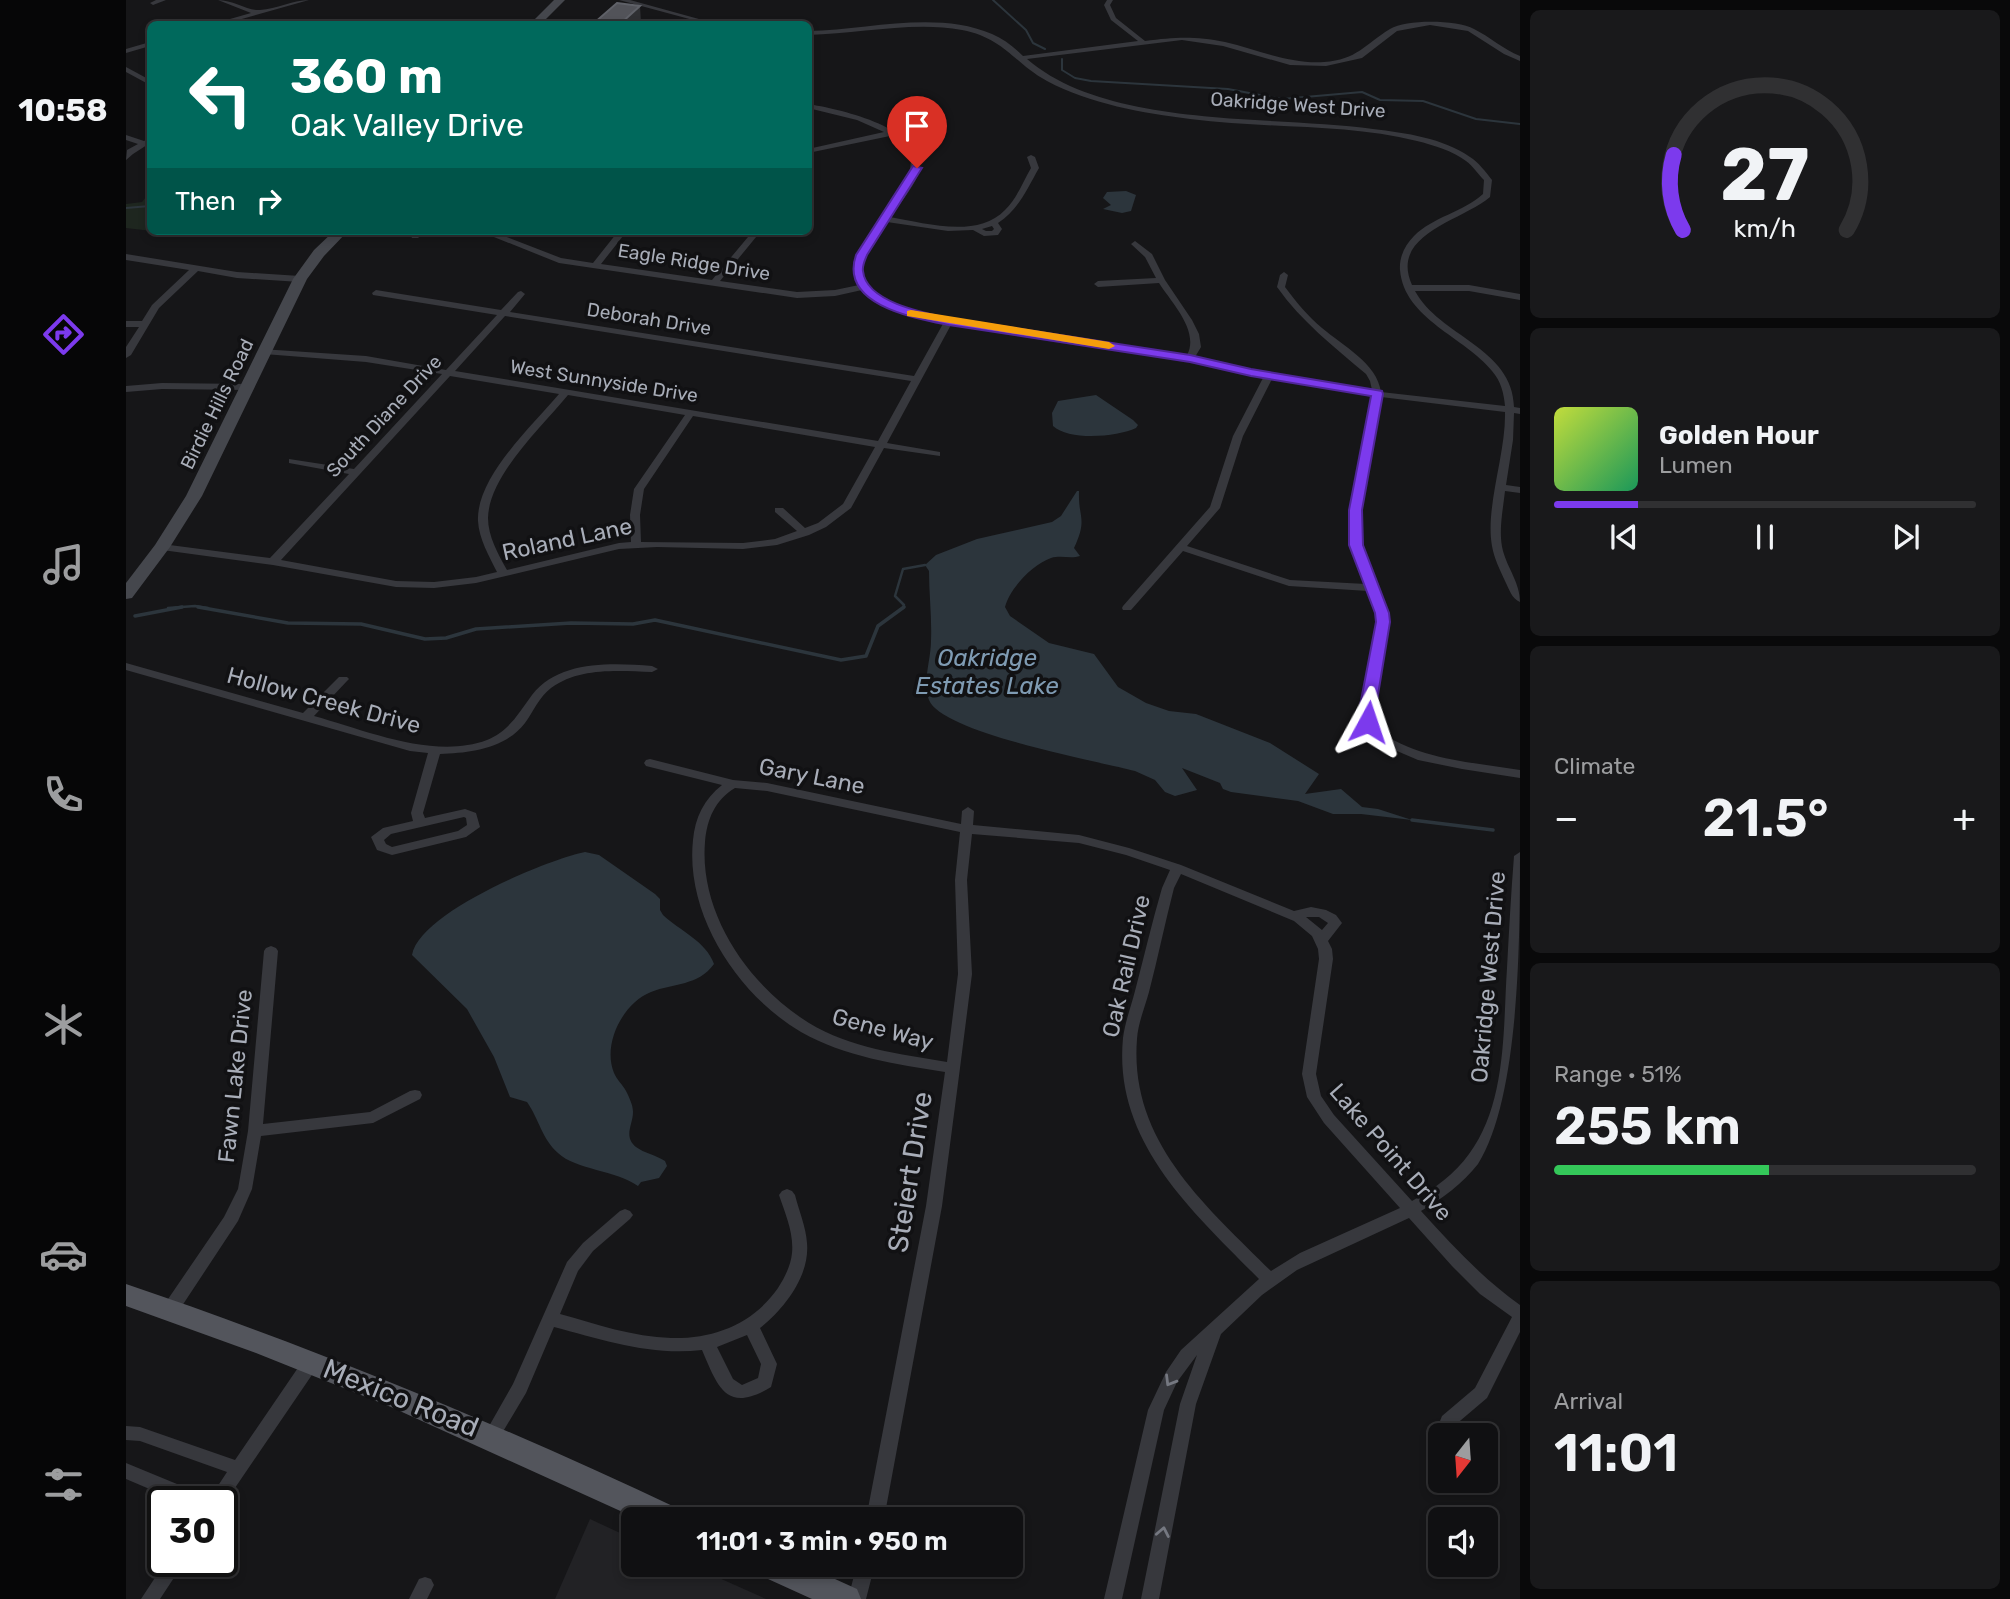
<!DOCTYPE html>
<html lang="en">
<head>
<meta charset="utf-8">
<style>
	:root { --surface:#101012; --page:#19191b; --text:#f1f3f6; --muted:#9c9d9f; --line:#303032; --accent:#7c3aed }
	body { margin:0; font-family:Rubik,sans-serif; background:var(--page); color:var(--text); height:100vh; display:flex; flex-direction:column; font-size:26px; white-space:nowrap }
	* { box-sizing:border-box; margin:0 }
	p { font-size:23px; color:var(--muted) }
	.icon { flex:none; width:38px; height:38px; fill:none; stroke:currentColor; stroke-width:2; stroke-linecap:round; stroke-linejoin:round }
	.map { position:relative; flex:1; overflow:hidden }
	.drawer { display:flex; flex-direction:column; gap:10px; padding:10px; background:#09090a; width:490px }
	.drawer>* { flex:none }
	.banner { position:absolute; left:21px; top:21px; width:665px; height:214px; border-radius:10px; box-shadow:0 4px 10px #0003,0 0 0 2px var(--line); background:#00695c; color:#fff; overflow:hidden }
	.needle { width:46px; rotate:197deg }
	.controls { position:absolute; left:1302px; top:1423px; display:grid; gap:14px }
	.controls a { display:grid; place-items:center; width:70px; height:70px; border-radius:10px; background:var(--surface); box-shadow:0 4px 10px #0003,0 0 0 2px var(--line); font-size:35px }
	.speed { position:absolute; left:21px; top:1486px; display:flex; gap:14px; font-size:35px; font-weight:700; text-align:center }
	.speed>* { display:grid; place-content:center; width:91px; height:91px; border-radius:50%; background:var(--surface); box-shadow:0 4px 10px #0003,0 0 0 2px var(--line); line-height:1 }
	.speed .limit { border:4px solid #111; border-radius:10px; background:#fff; color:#111 }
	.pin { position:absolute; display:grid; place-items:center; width:60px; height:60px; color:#fff; margin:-72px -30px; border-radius:50% 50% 50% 0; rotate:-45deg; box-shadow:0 0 7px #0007 }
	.pin .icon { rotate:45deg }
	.me { position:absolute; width:77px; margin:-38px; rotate:5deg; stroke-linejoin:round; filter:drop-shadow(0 0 5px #0008) }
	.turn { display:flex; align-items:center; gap:24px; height:147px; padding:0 28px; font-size:32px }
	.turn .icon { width:91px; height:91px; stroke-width:2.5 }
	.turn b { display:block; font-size:49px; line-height:60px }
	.then { display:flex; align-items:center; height:66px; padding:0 28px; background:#0003; gap:14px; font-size:26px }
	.big { font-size:52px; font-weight:600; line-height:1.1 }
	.drawer .widget { flex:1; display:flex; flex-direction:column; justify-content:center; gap:10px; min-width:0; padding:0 24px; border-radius:10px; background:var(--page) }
	.drawer .dial { align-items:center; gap:0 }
	.dial svg { height:182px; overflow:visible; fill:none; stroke:var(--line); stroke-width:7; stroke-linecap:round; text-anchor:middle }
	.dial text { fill:var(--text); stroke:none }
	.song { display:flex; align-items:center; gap:21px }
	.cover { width:84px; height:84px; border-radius:10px; background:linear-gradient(135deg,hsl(70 70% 55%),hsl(150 70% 35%)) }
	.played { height:7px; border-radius:4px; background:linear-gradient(90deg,var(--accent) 20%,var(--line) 20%) }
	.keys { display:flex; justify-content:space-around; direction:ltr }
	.heat { display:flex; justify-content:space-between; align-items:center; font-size:38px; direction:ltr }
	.charge { height:10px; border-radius:5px; background:linear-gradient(90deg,#34c759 51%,var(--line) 0) }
	.trip { position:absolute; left:495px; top:1507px; width:402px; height:70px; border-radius:10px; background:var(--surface); box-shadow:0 4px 10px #0003,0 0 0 2px var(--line); font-weight:600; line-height:70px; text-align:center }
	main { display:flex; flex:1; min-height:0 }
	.dock { display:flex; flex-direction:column; width:126px; justify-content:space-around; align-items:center; background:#060607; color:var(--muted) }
	.dock .icon { width:49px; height:49px }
	.dock .on { color:var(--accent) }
	.dock b { font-size:32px; color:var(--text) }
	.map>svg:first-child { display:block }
</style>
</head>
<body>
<main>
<nav class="dock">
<b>10:58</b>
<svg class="icon on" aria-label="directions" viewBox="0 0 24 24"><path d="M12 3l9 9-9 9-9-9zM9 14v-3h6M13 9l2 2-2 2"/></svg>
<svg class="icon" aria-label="music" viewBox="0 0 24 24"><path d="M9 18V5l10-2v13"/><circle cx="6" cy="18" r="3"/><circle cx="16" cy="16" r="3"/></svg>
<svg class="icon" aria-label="phone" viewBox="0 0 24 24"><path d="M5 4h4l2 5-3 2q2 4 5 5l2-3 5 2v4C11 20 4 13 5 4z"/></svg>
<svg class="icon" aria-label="climate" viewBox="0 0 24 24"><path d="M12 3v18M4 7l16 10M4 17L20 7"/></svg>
<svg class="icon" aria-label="car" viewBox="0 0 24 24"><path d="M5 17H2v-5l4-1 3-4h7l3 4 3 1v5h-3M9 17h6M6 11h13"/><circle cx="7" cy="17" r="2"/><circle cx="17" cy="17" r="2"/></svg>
<svg class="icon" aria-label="filters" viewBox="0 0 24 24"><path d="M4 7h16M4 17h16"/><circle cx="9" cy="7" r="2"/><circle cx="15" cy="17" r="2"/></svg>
</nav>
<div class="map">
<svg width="1394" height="1599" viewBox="0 0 1394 1599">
	<rect width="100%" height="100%" fill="#161618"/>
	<path fill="#222225" d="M464,1519L507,1539L508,1564L564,1565L640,1599H429Z"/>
	<path fill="#1e261f" d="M24,192V231H86L78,237L0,228V204L16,202Z"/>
	<path fill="#2c353c" d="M1000,191L1010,195L1005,211L996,213L977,209L985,205L977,198L981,192Z
		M970,395L1007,420L1012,425L1010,428C991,437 943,441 927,426L926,413L932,401Z
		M951,491H953C952,519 962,518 948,548L954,556C945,559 935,555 925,558C906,565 884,588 879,607L884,616L923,643L968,654L992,687L1020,703L1043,711L1070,714L1144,743L1193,774L1179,794L1215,789L1236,807L1252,809L1286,820L1235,814H1207L1172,801L1105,792L1097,789L1094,783L1056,768L1071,790L1049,796L1039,792L1029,780L1009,771C971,761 816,733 803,700C796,683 805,659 805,641C806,618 803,594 803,571L799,565L810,555L851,539L926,522L935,516Z
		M459,852L473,855L529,894L534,899V910L537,915C554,931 580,941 588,964C572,986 548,983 525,992C497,1003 476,1044 488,1073C491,1080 497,1085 500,1091C503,1097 507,1105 507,1112C507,1125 497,1136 510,1147C518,1153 530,1155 539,1161L541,1166L533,1178L515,1182L512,1186C490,1170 450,1170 432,1153C416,1139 413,1119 401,1102L384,1097L368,1057L341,1009L286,955C293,913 420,860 459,852Z"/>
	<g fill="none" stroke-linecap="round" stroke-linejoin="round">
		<path stroke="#2c353c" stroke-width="2" d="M867,0L900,30L907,43L919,49
			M936,59V70L949,78L965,81L1102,89L1156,99L1236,92L1254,100L1297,101L1350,119L1394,124
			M0,208L24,206"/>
		<path stroke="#2c353c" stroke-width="2.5" d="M42,608L69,606L82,608
			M777,608L778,605L769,596L777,569L799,565"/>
		<path stroke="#2c353c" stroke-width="3.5" d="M72,607L162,623L235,624L299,639L320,638L350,629L445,623L507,624L529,620L715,660L740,656L752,626L778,607
			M9,616L56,607
			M1286,820L1367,830"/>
		<path fill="#37383d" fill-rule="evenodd" d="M30,0H40L27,5L24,3Z
			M92,0C107,0 122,11 134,10C151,9 166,0 183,0L98,24H89L90,23L125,13Z
			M493,0H504L591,24H582Z
			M981,0H987L984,5L990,18L1019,41C1049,37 1069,36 1099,42C1133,50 1163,64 1198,62C1231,60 1239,44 1264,29C1281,19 1331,20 1348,29C1364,37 1377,49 1394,56V61L1378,54L1342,31L1304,25L1271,31L1236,58L1200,66L1164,65L1097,46L1056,40L901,59C982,129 1146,115 1247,129C1280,133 1317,138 1344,157C1352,162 1360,172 1366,180L1364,197C1336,221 1263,234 1286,285H1343L1394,294V300L1343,291H1289C1313,336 1387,348 1388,407L1394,408V414L1388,413L1387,440L1380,485L1394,487V493L1379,491C1377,510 1372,532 1377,551C1382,569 1394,583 1394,602C1386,599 1383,589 1379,581C1374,570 1368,558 1366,546C1359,507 1380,454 1379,412L1255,397L1235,510V545L1261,613L1263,622L1247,711L1251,730C1294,760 1345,762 1394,770V778L1336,769L1292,760L1257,745L1242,735L1235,711L1251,622V613L1242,591L1163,586L1057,551L1005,610H997L996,608L997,606L1084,507L1107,436L1137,378L1064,361L826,323L761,443L814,452V456L758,448L725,508L700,527L683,535L651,545L617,549L531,547L493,549L350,583L308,588L270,587L147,565L36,550L31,547L36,544L144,558L223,474L163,463V459L228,469L316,374L240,362L138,354L133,351L135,349L240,356L320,370L371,315L247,295L246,293L250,290L375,310L392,292L395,291L399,294L384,312L788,376L818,322C788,318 758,312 736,290L709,296L671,298L433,263L353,231H365L435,258L467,263L490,234H493L497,236L475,264L586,280L627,231H635L594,281L671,292L709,290L733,285L728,268L731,255L783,177L785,161L779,149L764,136L682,153V149L758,132L731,120L682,108V104C713,109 808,129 791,177C786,189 772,206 764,217C799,223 851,239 879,210C891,198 897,182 905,168L901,157L905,155L909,157L913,168C901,189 893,209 872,223L876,229L872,235L858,236L847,230L822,231L761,222C754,232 745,243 740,254C725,289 766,304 791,313L1061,355C1074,331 1045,302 1033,283L972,287L968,284L972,281L1030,278L1019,257L1005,244L1009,241L1026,254L1039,280L1066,320L1073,334L1075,347L1069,357L1125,370L1246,390L1244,381L1240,374C1208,347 1175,321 1151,287L1154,275L1158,272L1162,275L1159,287C1170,302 1182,316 1196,328C1217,346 1251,363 1255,392L1379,406C1378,394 1375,381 1366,371C1339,337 1278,319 1274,270C1273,257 1279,245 1288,236C1307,217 1337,212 1357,194L1358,180C1352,174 1347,166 1340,161C1327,151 1307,145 1291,141C1217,123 1140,129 1064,119C1017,113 964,104 921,81C888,63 878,38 836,30C786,21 733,34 682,35V31C741,30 810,10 866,34C878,39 888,47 897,56L1012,41L985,20L978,5ZM866,226L868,229L866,231H860L856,229ZM379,316L785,381L752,441L329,371ZM324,376L433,394C407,425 350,477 352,521C353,539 363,556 371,572L350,577L308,582L270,581L155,560ZM1146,379L1246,396L1225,510V545L1240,584L1164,580L1061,546L1094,508L1117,436ZM442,395L559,415L508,489L504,515L505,542L493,543L381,570C372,554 362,536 362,518C363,475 416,427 442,395ZM567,416L749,447L717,504L692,523L679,528L657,508H649V512L671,531L649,539L617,543L515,542L514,515L518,489Z
			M24,42V46L0,53V49Z
			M0,67L24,80V85L0,72Z
			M0,135L18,141L24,138V143L7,154L0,160L1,150L12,144L0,140Z
			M290,231H299L292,238H286L285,236Z
			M0,254L111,272L174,276L178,279L174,282L111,278L72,271L33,308L5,355L0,358V347L13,327H0V321H16L26,305L63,270L0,260Z
			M36,383L121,384L126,387L121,390L36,389L0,392V386Z
			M0,663L177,713L213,677H221L223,679L221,681L188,716C239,730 308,760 361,740C383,731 392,714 406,695C433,660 486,663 526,666L532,669L526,672C492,671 454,667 425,688C413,697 407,712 399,723C379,749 344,753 314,754L297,813L299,818L339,809L350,813L354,827L340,837L266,855L251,850L245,837L257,828L287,821L285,813L302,753L284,751L0,670ZM338,817L340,818L341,825L332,831L266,847L260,844L258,840L265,834Z
			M524,759L607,780L641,783L835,824L836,811L842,807L848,811L847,825L953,835L1003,848L1055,865L1168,911L1185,907L1200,910L1210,915L1216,923L1202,941L1206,949L1207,959L1190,1074L1195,1096L1208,1115L1286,1201C1308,1189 1329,1174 1343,1154C1381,1103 1377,1028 1381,968C1383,931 1385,893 1388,856L1394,852C1394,936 1394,1097 1352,1164C1336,1184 1317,1198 1295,1211C1326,1245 1356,1278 1394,1305V1332L1361,1398L1328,1426L1322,1428L1316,1426L1314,1421L1316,1416L1349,1388L1386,1317L1354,1294L1326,1266L1283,1218L1171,1270L1136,1295L1095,1334L1070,1404L1033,1599H1015L1054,1404L1071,1355L1051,1382L1038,1410L996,1599H978L1022,1410L1040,1372L1055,1350L1133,1279C1067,1212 987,1142 997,1038C999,1022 1005,1007 1009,991C1018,957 1026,922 1036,888L1044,870L1000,855L953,843L846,834L841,880L846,974L834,1068L816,1206L758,1519H740L800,1206L819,1072C770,1064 719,1057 675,1032C612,995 559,915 567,840C569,818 578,799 596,785L520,766L518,763L520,760ZM609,788L641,791L834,832L829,880L832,974L821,1062C774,1054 724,1048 683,1023C623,986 573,914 579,842C581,819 589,800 609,788ZM1055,874L1168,921L1186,936L1192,949L1193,959L1176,1074L1181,1097L1198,1123L1274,1208L1174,1253L1145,1271C1079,1205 1003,1141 1011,1039C1012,1023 1019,1007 1023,992C1032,957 1039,923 1048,888ZM1180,917H1193L1202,923L1196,930Z
			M145,946L150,948L152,951L137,1124L244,1112L284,1091L289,1090L294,1091L296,1095L294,1099L247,1123L135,1136L126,1189L112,1221L50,1315L44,1317L38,1315L36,1310L38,1305L98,1217L112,1189L122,1131L138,951L140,948Z
			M661,1189L666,1191L669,1195C673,1211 680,1227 681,1243C684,1276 658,1309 634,1328L651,1364L645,1387C600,1414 592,1387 576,1350C525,1356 477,1340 428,1327L400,1393L372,1440L366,1442L360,1440L358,1435L387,1384L441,1262L457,1243L494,1211L499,1209L504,1211L507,1215L504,1219L467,1251L452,1271L434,1314C470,1324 507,1337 545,1338C588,1339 627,1324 652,1288C659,1277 665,1265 666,1253C668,1233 659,1213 653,1195L656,1191ZM621,1335L635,1364L632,1378L616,1385L607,1379L591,1347Z
			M186,1354L192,1356L194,1361L192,1366L96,1507V1502H54L0,1479V1463L80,1496L82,1501L101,1472L14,1441L0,1440V1426L14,1427L109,1460L180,1356Z
			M40,1561H59L34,1599H15Z
			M731,1564H749L740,1599H722Z
			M299,1577L305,1579L308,1585L301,1599H283L293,1579Z"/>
		<path fill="#45474d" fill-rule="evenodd" d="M428,0H439L415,24H404Z
			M208,231H222L198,256L181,279L76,496L44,547L6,598L0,599V583L29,545L60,496L167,279L188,250Z"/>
		<path fill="#53555c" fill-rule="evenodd" d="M0,1284C189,1348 373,1424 553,1509L558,1519H512L265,1407L130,1353L0,1306Z
			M627,1564H676L731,1589L735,1599H686L631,1574Z"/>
	</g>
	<path fill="#2f3033" d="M514,6L515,22L512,24H494Z"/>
	<path fill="#525359" stroke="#5f6168" stroke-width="2" d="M491,3L514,6L494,24L468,23Z"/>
	<defs><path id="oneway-chevron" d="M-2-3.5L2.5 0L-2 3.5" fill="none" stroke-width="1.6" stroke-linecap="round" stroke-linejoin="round" transform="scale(1.75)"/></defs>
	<g stroke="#757881">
		<use href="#oneway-chevron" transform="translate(1044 1381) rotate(121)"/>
		<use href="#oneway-chevron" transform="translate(1037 1532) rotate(-79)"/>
	</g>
	<path fill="#7c3aed" stroke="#51269a" stroke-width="2" d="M787,166L796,168L741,255C739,260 736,266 737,271C740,302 798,313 823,318L1064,355L1125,369L1256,391L1257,394L1236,510L1237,545L1263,613L1264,622L1247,725H1236L1233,711L1250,622L1249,613L1223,545V510L1245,396L1125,376L1064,362L823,325C788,318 713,305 730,255Z"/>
	<path fill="#f59e0b" d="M785,310L983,342L989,346L983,349L781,316V311Z"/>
	<g text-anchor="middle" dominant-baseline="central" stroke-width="7" stroke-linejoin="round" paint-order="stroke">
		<g font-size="19" fill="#a8adb8" stroke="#111113">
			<text transform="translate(1172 105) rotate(4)">Oakridge West Drive</text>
			<text transform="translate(568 262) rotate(9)">Eagle Ridge Drive</text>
			<text transform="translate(523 319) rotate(9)">Deborah Drive</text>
			<text transform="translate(478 381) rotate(9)">West Sunnyside Drive</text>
			<text transform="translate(91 404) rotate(-64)">Birdie Hills Road</text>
			<text transform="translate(258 416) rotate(-47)">South Diane Drive</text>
		</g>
		<g font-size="23" fill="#a8adb8" stroke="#111113">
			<text transform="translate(441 539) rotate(-12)">Roland Lane</text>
			<text transform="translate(198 700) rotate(15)">Hollow Creek Drive</text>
			<text transform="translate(686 776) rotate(11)">Gary Lane</text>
			<text transform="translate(1000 966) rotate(-77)">Oak Rail Drive</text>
			<text transform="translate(1362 977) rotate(-85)">Oakridge West Drive</text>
			<text transform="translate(757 1029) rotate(15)">Gene Way</text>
			<text transform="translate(109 1076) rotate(-84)">Fawn Lake Drive</text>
			<text transform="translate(1265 1152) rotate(49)">Lake Point Drive</text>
		</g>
		<g font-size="24" font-style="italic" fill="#7f9bb3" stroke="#111113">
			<text x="861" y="658">Oakridge<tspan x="861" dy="28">Estates Lake</tspan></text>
		</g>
		<g font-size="28" fill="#a8adb8" stroke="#111113">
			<text transform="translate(784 1172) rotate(-81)">Steiert Drive</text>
			<text transform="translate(275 1398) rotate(22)">Mexico Road</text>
		</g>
	</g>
</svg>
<div class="controls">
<a><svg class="needle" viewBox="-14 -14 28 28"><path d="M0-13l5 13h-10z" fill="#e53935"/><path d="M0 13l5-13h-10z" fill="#9c9d9f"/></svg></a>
<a><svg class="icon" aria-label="sound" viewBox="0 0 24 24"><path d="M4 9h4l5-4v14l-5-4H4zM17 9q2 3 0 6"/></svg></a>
</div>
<div class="speed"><div class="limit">30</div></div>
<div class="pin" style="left:791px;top:168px;background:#d93025"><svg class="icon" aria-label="arrive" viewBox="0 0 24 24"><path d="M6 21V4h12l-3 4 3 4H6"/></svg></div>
<svg class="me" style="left:1242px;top:722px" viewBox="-20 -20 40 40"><path d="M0-17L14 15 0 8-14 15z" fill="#7c3aed" stroke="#fff" stroke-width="4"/></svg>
<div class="trip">11:01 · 3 min · 950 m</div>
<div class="banner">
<div class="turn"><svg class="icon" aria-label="left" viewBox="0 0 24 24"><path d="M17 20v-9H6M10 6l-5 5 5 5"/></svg><div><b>360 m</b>Oak Valley Drive</div></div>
<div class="then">Then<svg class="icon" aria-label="right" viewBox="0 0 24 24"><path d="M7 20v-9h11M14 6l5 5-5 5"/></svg></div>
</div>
</div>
<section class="drawer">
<div class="widget dial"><svg viewBox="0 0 100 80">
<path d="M14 69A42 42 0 1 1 86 69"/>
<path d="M14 69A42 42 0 0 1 10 36" stroke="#7c3aed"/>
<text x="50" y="56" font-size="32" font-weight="700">27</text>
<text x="50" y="72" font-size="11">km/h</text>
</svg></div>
<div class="widget">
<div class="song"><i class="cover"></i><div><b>Golden Hour</b><p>Lumen</p></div></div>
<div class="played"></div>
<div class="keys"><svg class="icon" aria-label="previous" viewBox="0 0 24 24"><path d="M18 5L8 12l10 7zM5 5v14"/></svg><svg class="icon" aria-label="pause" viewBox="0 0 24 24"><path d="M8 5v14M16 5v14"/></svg><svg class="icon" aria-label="next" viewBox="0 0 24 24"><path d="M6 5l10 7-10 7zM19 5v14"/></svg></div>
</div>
<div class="widget"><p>Climate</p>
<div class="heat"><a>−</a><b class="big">21.5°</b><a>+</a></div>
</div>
<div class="widget"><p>Range · 51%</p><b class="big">255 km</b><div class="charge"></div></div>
<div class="widget"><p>Arrival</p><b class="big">11:01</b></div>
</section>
</main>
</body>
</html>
